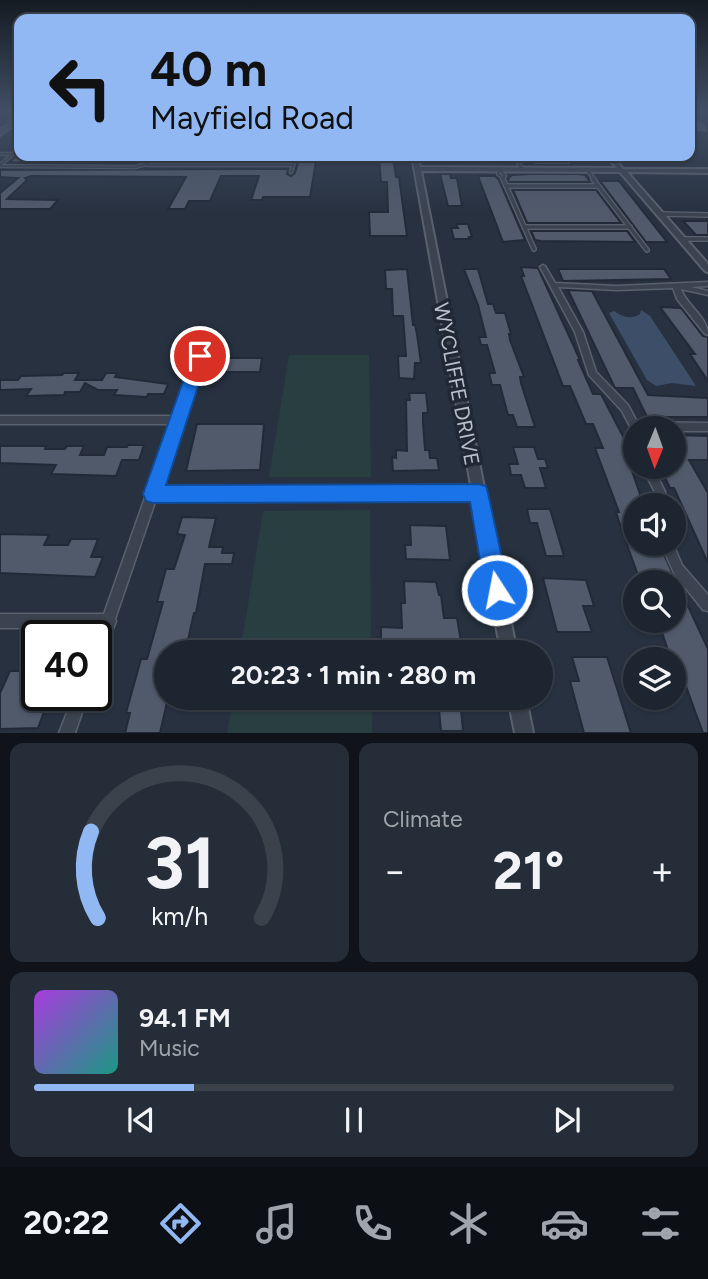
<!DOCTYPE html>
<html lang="en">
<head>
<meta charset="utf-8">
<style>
	:root { --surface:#1d2530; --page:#252d38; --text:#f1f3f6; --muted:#a0a5ab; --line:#3b424c; --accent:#92b8f4 }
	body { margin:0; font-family:Figtree,sans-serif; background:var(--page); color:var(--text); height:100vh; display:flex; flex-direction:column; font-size:26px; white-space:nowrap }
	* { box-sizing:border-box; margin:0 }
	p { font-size:23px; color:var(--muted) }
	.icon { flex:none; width:38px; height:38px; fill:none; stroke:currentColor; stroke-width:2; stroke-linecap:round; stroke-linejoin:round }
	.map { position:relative; height:733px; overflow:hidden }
	.drawer { display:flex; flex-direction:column; gap:10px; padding:10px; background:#10141a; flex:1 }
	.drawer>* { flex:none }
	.banner { position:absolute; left:14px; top:14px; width:681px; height:147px; border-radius:14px; box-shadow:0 2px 5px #0004,0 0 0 2px var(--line); background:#92b8f4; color:#111; overflow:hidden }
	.needle { width:46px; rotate:181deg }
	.tools { position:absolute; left:623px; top:416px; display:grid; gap:14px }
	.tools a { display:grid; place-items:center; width:63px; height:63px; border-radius:50%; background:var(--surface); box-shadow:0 2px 5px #0004,0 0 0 2px var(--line); font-size:35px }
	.speed { position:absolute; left:21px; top:620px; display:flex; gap:14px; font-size:35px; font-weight:700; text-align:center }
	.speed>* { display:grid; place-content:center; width:91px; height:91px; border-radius:50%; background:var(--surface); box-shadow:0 2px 5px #0004,0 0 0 2px var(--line); line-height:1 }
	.speed .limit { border:4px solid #111; border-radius:10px; background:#fff; color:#111 }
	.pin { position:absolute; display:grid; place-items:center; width:60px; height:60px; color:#fff; margin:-30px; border:4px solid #fff; border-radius:50%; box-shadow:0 2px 7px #0007 }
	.me { position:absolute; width:77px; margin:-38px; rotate:349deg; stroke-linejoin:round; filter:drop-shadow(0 0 5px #0008) }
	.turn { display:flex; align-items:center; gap:24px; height:147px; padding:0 21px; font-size:32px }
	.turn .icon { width:91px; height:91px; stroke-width:2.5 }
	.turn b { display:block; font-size:49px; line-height:60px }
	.big { font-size:52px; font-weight:700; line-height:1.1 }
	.drawer .card { flex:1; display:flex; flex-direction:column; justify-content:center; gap:10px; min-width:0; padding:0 24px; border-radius:14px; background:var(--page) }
	.drawer .dial { align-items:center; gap:0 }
	.dial svg { height:182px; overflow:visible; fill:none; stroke:var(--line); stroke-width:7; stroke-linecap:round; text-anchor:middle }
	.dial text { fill:var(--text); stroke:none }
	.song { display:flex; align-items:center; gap:21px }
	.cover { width:84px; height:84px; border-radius:10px; background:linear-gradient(135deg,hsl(280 70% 55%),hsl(170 70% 35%)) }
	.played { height:7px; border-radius:4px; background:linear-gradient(90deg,var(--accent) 25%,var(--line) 25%) }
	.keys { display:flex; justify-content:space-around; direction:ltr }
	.heat { display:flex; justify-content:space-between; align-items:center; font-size:38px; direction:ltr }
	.drawer .tiles { flex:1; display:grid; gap:10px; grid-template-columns:1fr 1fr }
	.card:last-child { grid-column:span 2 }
	.trip { position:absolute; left:154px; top:640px; width:399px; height:70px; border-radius:35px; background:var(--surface); box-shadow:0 2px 5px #0004,0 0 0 2px var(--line); font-weight:700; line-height:70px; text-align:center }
	.tab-bar { display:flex; height:112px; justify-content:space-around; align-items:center; background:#0c0f13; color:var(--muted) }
	.tab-bar .icon { width:49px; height:49px }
	.tab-bar .active { color:var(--accent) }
	.tab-bar b { font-size:32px; color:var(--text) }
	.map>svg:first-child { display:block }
</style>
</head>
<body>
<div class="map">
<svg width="708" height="733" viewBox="0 0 708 733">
	<rect width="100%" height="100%" fill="#273140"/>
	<path fill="#293e41" d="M289,355H369L371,477H269Z
		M370,510L371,653H240L263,511Z
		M233,698H372V733H227Z"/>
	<path fill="#3d4f68" d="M641,310L650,316L696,386L672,383L656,386L647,380L609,313L614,311C622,317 631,320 640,314Z"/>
	<path fill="#505a6b" stroke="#222a37" stroke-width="2" d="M690,112L708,126V133L690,132Z
		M161,156H292L290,161H154Z
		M300,156H317L310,197H263L262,200H251L259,176H221L210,201H189L185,209H168L186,177L31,176L25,178L27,180L7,199L58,200L50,209H0V193L18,178L0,177V170L288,169L287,174L291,176L295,173Z
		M384,156H393L396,177H399L407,236H370L369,212H388L387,182H381L379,158Z
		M15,157L20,158H146L135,163L10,162Z
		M530,158H567L572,165H525L533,163Z
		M440,174H450L451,178H457L462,206H448Z
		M530,174H578L585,175L590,182H509L508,179L512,175Z
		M478,176H495L499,180L525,240L503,242Z
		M600,181H619L667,242H646Z
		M513,190H596L621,223H527Z
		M683,221H708V235H696Z
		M456,224H468L472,237H469L470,239H454L451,228H458Z
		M531,231H627L635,242L541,241L535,240Z
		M521,267L538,268L580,360H578L593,394H601L628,446H624L632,462H629L644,506H635V544H659L708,649V733H703L676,659H671L658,621H674V583H642L639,578L621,528L616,512H619L595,448H603L593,424H586L570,386H563L521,276H524Z
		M407,269L413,325H415L417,334L421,363H415L414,379L399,378L398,356H406L403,316H393L392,289H386L385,270Z
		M464,269H478L488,304H493L496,313H505L511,334H509L510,340L524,377H520L521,383L535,427H517L513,415H508L500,385H492L489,373H495L487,345H481L479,337H486L478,305Z
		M558,269H664L671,279L563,281Z
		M568,290L592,291L648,395L708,398V417H647L633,388H615Z
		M660,307L681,308L703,336L708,337V381L690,354H695Z
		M228,358H262L260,372H224Z
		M64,373H79L75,380H102L106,373H117L115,377L168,384L164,394H148L147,397L114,395L117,390H98L85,383L80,392H65L64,395L26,396L31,389L0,390V380H18L21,376L62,375Z
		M409,393H426L428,413H423V423L425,450H429L430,458H437L439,470L393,471L392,457L396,458V450L407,451L406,400H410Z
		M197,424H264L260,470L186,471Z
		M674,435L708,436V460H689L708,493V563L674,488H670L661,470H674Z
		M128,445H144L139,460H122L116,476L51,474L56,465L0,463V446H46L45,449H65L67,446H84L80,455H104L107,447H127Z
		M513,447H534L538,459H545L548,468H540L546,488H525L521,475H511L509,464H518Z
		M527,509H550L564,556H546L537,523H530Z
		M182,517L216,518L209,547H223L222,553H234L232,564H205L196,613H194L188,640H192L189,653H166L168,698L160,733H125L130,713H126L141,659H147L163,602H157L166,569H174L185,535L177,534Z
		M410,525L446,526L450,560L406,559L405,545H411Z
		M0,534L49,535L44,545H68L71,539H98L91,557H103L95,577L0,573Z
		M543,578L586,580L594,606H583L592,632H557Z
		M404,581L436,582L439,595H441L444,618H457L463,653L381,650V627L402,628L401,603H405Z
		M572,657H607L631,733H584L570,681H579Z
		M10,671H37L29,698H49L38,728L0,729V693Z
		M438,698H460L463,731H441Z"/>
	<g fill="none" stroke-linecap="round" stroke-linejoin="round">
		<g stroke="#59616d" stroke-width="4.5">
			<path id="service-far1" d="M0,154H13
				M505,156L516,159L522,169
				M0,165L19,149
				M147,165H293
				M0,166L135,167L147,164L153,156
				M499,169L505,176L503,178L498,174Z
				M587,170L595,180
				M291,172L296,156
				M503,178L504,180"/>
		</g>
		<g stroke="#59616d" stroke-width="6">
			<path id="service" d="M503,179L534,249
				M593,179L647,250
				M506,186H598
				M661,214L708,215
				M524,227H630
				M683,239H708"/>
		</g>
		<g stroke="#59616d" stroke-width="3">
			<path id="minor" d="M543,265L545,266L555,283L617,286L708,282V286L691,287L708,291V295L681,289C687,306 708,317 708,335L705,334L677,299L673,288L617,290L558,287L583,332L596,372L628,405L637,422L708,423V431H674V429H635V433L633,432L622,411L589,375L575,332L540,267Z
				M200,353L204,356L159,489L478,488L482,489L483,493L482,497L478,498L156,499L115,619L116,621L101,660L96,662V635L99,628H0V614H104L171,424H0V416H174L196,356Z
				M642,467H653L665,492L667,506H655V492Z
				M661,544H673L682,565L708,595V611L703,610L674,573Z
				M74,695H88L75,733H59Z"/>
		</g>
		<g stroke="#59616d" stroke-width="4">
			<path id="tertiary" d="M412,156H418L420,167L617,168L606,156H612L623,169H708V173L627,172L708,264V272L705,271L620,172L421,171L517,653H501Z
				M508,698H526L533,733H515Z"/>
		</g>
		<g stroke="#59616d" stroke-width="4">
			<path id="secondary" d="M19,117V122L0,135V130Z"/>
		</g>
		<use href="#service-far1" stroke="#3b4350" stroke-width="2.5"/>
		<use href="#service" stroke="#3b4350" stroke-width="3.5"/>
		<use href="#minor" fill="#3b4350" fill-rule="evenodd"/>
		<use href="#tertiary" fill="#3b4350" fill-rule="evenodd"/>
		<use href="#secondary" fill="#495363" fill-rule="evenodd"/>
	</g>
	<linearGradient id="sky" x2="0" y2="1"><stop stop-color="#151b23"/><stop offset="0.52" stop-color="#414e64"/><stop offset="1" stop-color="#414e64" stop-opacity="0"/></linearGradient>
	<rect width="708" height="213" fill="url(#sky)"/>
	<path fill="#1a73e8" stroke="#114b97" stroke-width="2" d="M200,351L208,356L166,485L478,484L486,486L488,493L509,590L505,598L497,602L489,598L485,590L470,502L153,503L146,501L143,494L192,356Z"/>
	<g text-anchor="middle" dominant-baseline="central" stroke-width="7" stroke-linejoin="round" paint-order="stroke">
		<g font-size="21" fill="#b8bfca" stroke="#202835">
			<text transform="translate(457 384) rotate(79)">WYCLIFFE DRIVE</text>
		</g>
	</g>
</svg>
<div class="tools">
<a><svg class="needle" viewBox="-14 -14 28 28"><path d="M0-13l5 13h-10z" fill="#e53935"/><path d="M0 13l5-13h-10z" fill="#a0a5ab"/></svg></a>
<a><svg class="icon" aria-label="sound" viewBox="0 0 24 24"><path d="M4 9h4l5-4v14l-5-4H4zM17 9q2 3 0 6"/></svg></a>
<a><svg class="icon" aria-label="search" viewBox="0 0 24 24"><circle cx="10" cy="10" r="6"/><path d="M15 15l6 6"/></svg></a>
<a><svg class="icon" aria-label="layers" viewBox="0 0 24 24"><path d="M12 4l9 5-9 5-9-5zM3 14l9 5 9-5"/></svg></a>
</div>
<div class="speed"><div class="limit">40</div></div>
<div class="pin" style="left:200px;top:356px;background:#d93025"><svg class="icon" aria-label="arrive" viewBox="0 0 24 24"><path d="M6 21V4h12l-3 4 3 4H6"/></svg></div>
<svg class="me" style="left:497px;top:590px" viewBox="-20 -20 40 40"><circle r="17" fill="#1a73e8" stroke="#fff" stroke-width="3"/><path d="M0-11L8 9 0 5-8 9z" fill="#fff"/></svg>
<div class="trip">20:23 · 1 min · 280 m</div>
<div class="banner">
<div class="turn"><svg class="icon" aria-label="left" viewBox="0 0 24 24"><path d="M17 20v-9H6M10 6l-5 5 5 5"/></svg><div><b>40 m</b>Mayfield Road</div></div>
</div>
</div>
<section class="drawer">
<div class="tiles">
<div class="card dial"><svg viewBox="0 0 100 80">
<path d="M14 69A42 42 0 1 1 86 69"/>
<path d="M14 69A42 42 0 0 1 11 31" stroke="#92b8f4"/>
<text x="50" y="56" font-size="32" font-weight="700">31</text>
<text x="50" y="72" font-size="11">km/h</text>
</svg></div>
<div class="card"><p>Climate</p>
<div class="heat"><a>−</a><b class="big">21°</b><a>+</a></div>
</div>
<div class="card">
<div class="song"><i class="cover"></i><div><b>94.1 FM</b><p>Music</p></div></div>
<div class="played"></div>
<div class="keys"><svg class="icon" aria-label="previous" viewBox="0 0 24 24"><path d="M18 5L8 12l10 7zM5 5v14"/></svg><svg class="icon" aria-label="pause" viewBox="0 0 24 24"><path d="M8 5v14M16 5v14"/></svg><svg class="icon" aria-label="next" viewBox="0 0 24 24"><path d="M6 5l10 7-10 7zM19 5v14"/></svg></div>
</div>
</div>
</section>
<nav class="tab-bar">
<b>20:22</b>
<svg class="icon active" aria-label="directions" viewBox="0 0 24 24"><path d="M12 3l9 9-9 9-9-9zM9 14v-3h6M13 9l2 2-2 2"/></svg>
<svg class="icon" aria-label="music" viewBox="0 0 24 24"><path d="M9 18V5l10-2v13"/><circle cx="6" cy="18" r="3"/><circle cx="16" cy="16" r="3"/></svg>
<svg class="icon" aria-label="phone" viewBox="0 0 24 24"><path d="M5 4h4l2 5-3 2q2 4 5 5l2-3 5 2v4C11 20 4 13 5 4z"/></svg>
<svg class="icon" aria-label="climate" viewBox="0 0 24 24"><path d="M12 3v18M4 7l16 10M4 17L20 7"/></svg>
<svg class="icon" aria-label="car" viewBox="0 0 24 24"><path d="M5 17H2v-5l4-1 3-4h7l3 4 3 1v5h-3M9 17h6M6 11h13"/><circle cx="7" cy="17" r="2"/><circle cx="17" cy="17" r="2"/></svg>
<svg class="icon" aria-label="filters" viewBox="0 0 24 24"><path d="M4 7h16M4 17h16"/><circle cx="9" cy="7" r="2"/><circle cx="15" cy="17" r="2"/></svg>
</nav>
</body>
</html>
